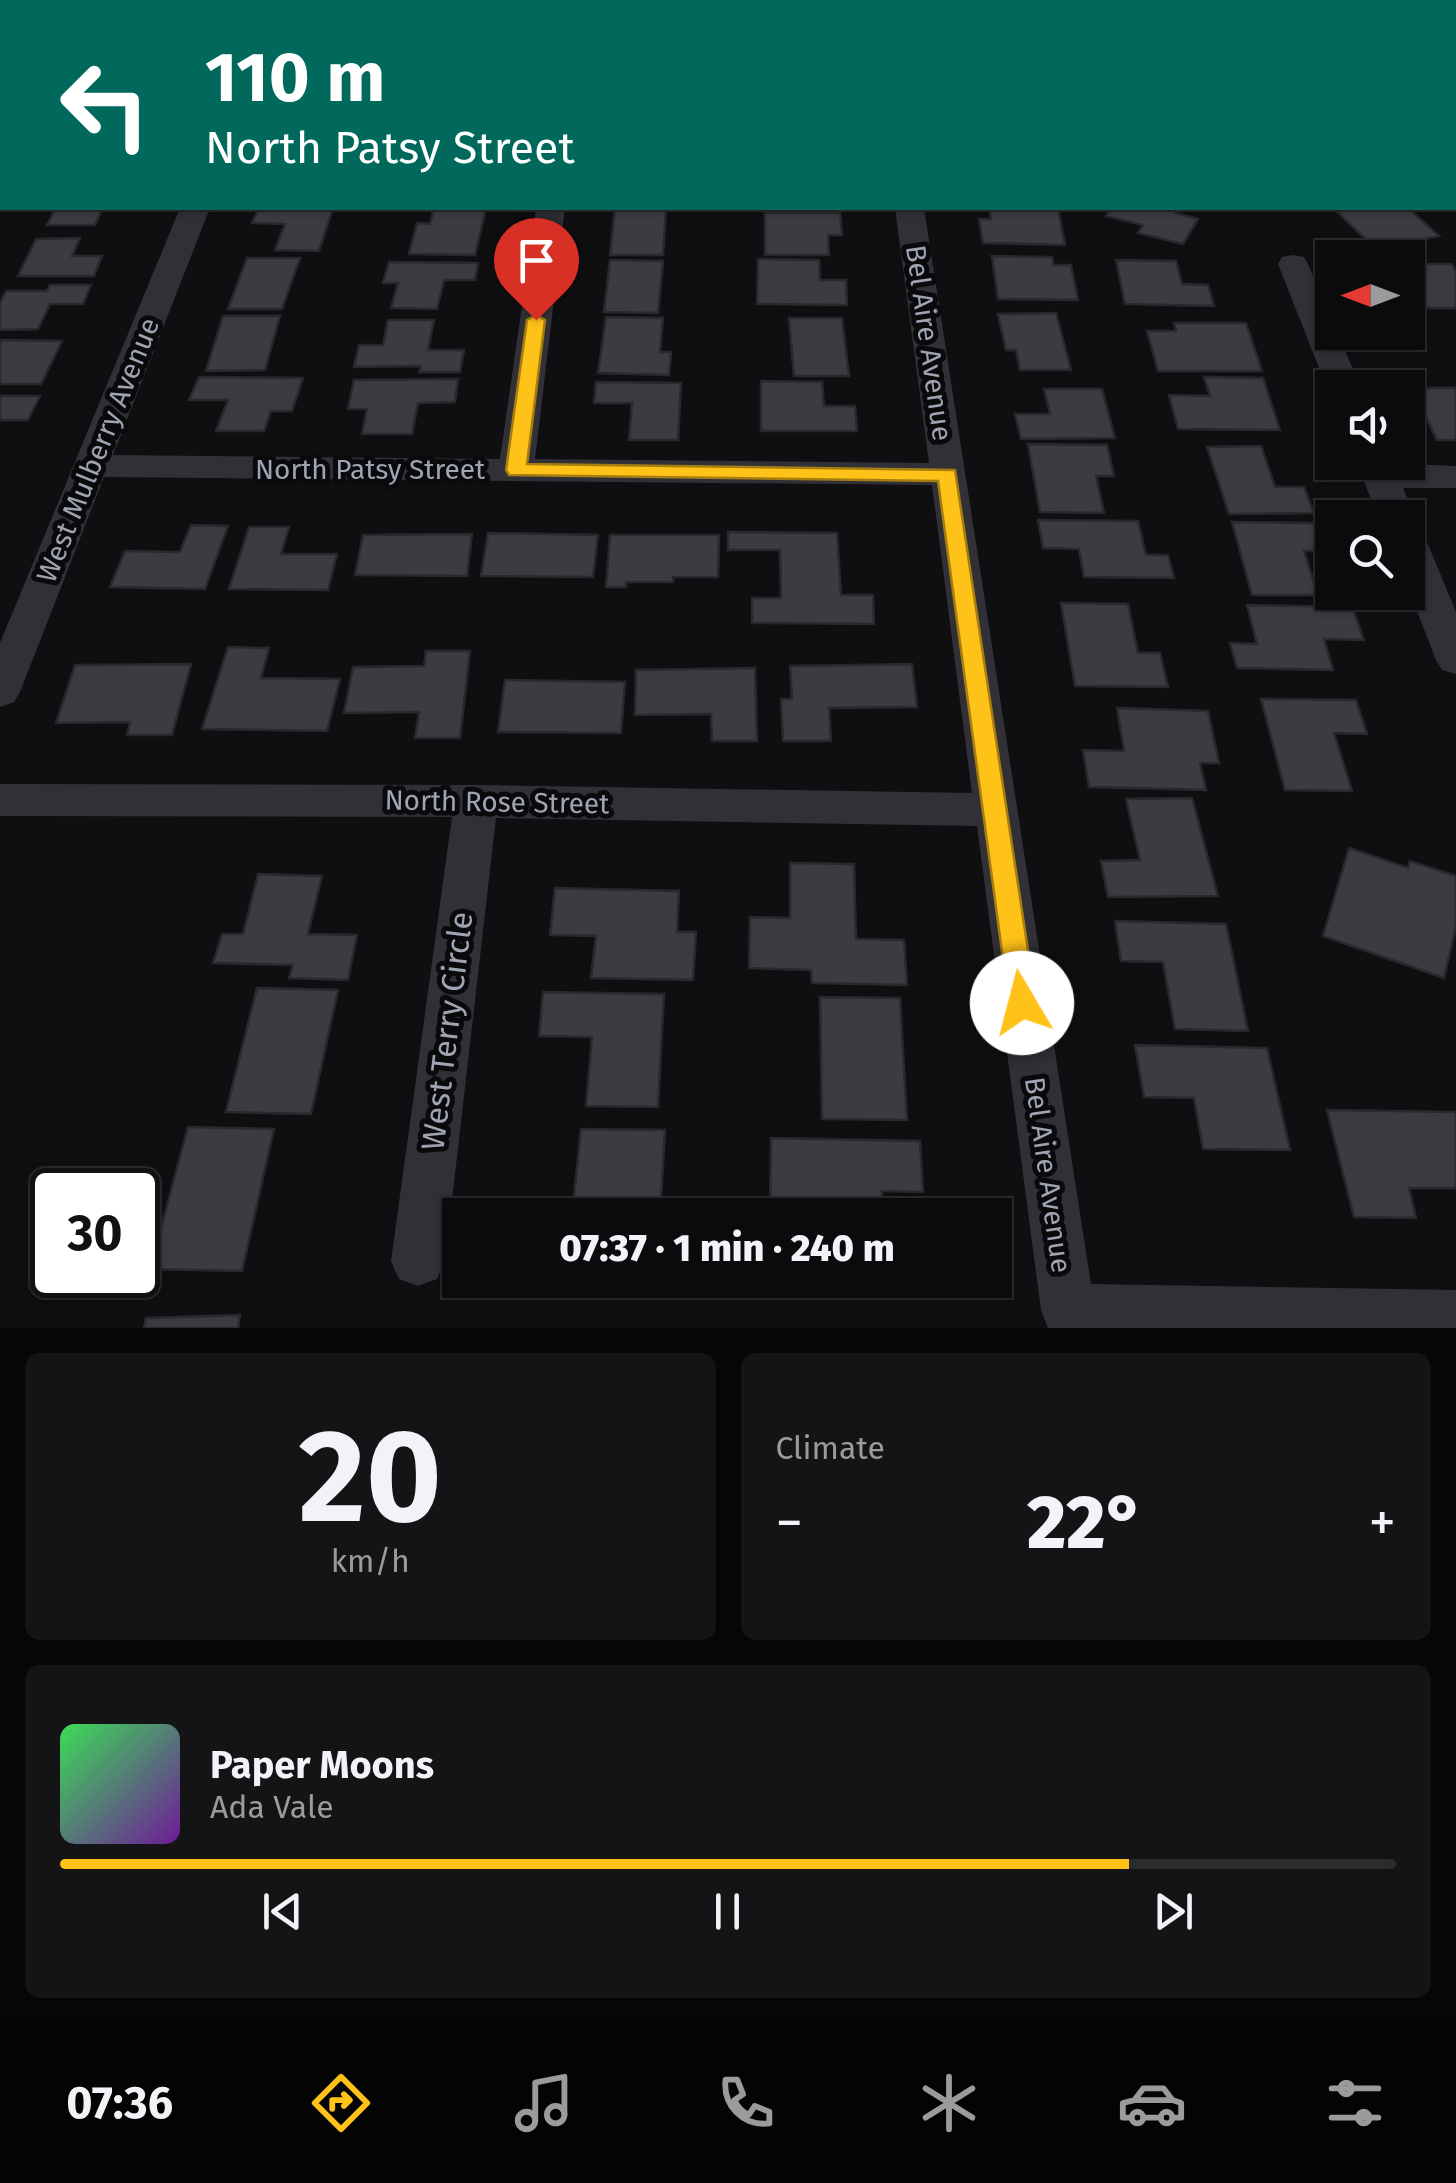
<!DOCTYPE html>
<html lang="en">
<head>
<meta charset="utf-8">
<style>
	:root { --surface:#0b0b0d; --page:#141416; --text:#f1f3f6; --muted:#9a9b9d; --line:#2b2b2e; --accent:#ffc219 }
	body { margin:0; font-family:"Fira Sans",sans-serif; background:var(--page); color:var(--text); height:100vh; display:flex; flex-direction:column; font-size:38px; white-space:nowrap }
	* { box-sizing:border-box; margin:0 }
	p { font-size:32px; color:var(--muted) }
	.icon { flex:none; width:55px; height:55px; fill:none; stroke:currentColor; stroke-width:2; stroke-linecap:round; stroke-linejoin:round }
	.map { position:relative; height:1328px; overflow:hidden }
	.panel { display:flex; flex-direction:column; gap:25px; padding:25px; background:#060607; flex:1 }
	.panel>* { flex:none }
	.hud { position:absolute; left:0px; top:0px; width:1458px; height:210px; box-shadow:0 2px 8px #0004,0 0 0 2px var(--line); background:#00695c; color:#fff; overflow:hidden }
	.needle { width:65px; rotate:270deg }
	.buttons { position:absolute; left:1315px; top:240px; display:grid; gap:20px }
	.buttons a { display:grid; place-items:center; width:110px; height:110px; border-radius:0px; background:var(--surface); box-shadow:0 2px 8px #0004,0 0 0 2px var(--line); font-size:50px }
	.speed { position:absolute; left:30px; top:1168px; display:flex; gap:20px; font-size:50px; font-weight:700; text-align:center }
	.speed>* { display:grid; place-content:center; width:130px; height:130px; border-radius:50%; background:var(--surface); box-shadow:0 2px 8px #0004,0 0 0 2px var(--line); line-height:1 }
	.speed .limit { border:5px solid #111; border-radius:15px; background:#fff; color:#111 }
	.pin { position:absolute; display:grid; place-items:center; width:85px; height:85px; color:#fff; margin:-102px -42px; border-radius:50% 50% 50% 0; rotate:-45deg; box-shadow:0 0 10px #0007 }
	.pin .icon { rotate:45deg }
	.me { position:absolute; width:110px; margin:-55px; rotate:352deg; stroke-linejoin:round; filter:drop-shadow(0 0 8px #0008) }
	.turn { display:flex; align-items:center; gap:35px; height:210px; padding:0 40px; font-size:45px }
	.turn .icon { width:130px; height:130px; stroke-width:2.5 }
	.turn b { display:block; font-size:70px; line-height:85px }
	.big { font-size:75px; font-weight:800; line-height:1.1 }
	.panel .tile { flex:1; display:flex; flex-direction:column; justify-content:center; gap:15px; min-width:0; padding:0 35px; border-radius:15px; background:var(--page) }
	.panel .dial { align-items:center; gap:0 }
	.dial b { font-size:130px; line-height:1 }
	.song { display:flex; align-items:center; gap:30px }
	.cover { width:120px; height:120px; border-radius:15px; background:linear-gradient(135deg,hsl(130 70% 55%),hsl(280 70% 35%)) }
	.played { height:10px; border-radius:5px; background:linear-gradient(90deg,var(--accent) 80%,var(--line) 80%) }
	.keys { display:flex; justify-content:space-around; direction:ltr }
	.heat { display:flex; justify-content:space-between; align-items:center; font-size:55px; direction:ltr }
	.panel .tiles { flex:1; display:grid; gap:25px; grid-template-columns:1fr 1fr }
	.tile:last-child { grid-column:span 2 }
	.trip { position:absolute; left:442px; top:1198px; width:570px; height:100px; border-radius:0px; background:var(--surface); box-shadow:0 2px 8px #0004,0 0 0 2px var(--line); font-weight:800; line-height:100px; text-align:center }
	.tab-bar { display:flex; height:160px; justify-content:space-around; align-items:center; background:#040405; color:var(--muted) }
	.tab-bar .icon { width:70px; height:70px }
	.tab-bar .on { color:var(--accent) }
	.tab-bar b { font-size:45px; color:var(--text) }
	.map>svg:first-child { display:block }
</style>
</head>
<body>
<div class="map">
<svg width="1456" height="1328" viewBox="0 0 1456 1328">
	<rect width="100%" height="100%" fill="#0f0f11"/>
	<path fill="#3b3c41" stroke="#29292d" stroke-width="2.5" d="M56,208H103L95,225H47Z
		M259,208L332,211L319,251L275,250L285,224L252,223Z
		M434,208H486L475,255L409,254L417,223L430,224Z
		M615,208H666L663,255H610Z
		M989,208H1058L1065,245L983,243L979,219H991Z
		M1111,208H1180L1176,213L1198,219L1183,244L1138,233L1143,225L1106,216Z
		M1333,208H1408L1439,236L1375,248Z
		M765,213H840L842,235H828L829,255H765Z
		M80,238L72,256H102L94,276H18L36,239Z
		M992,256L1052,257L1054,265H1071L1078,300L998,299Z
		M247,258H300L282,309H228Z
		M758,259L819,260L820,280H846L847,305L757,304Z
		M610,260L663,261L658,313L604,312Z
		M1116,260L1176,261L1182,284L1208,285L1214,306L1125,304Z
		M389,262L478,263L475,280H444L437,309L391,308L398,283H383Z
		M1408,264H1452L1456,272V308H1408V288L1417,287Z
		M50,285H91L83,304H50L38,329L0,330V303L6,291H47Z
		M1056,313L1071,370H1020L1016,350H1006L998,314Z
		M223,316H280L265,370L206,371Z
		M606,317L663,318L660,352H671L669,375L598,373Z
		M789,318H842L849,376H794Z
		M388,320H434L428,350H464L460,372H419L421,366L354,367L359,345H383Z
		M1174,323H1246L1262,371H1158L1147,331H1176Z
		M0,340L62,341L41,384H0Z
		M199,377L303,378L292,411H271L264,431H216L228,400H189Z
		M1204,377L1263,378L1280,430L1178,429L1169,395L1210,396Z
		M458,379L455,402L418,403L412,434H362L367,409H348L354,380Z
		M761,381L822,382L824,406H855L857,431H761Z
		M596,382L681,383L678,440H629L632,403H594Z
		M1412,388H1456V440H1437Z
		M1044,389H1102L1115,438L1021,439L1015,414H1050Z
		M0,396H40L28,420H0Z
		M1028,444L1107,445L1114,476H1096L1104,513L1040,512Z
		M1261,446L1275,487H1304L1314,513L1229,514L1207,447Z
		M1038,520L1138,521L1146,555H1168L1174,578L1084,577L1079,549L1043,548Z
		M1232,522L1319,523L1328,551H1304L1318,595H1252Z
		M191,525L228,526L205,589L110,587L125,551L180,552Z
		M249,527H289L281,554H337L328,590L229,589Z
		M728,532L837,533L841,595H873L874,624L752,623V598H781L780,550H728Z
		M488,533L598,535L593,577L481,576Z
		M472,534L467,576L355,575L363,535Z
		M610,535H719L718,577H673V582H626V587H606Z
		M1061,603L1128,604L1138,653H1160L1168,687L1075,686Z
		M1247,605L1352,607L1364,640L1324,639L1333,670L1237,668L1230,643L1257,644Z
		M228,647L269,648L261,678L340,679L327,731L202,729Z
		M426,651H470L460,738H415L419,712L344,713L353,667L424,666Z
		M191,664L172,735H127L130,722L56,723L75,665Z
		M912,664L917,707L829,708L831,741H783L781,699H792L790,666Z
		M755,668L757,741H712L711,714L635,715L636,670Z
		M505,680L625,682L621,733L498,732Z
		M1261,699L1356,700L1367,734L1334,733L1352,791L1285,790Z
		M1117,708L1208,711L1219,763H1200L1206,790L1089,787L1083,750L1124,751Z
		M1192,798L1218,896L1108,897L1101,861L1140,860L1126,799Z
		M1349,848L1408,868L1410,861L1456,876V926L1444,978L1323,936Z
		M790,863L854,864L856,939L904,940L907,985L812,983L811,970L749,968L750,917L790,918Z
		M258,874L322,876L308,934L357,935L348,980L289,978L293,965L213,963L222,934H243Z
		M555,888L679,891L677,932H696L693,980L591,978L596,936L550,935Z
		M1115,921L1226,924L1248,1031L1175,1029L1163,962L1121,961Z
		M257,988L338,990L311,1114L226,1112Z
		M543,992L664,994L658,1107L586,1106L592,1037L539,1036Z
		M820,997L900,998L907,1120L822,1119Z
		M1135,1045L1267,1048L1290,1150L1203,1149L1194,1098L1144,1097Z
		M1327,1110L1456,1112V1188H1409L1416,1218L1354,1217Z
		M188,1127L274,1129L242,1271L150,1269Z
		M581,1129L665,1130L660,1215H572Z
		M771,1138L920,1141L923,1192L882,1191L883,1215H800V1211L770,1210Z
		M240,1315L238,1328H144L146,1318Z"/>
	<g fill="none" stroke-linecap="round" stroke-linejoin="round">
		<path fill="#303036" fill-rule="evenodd" d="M1455,60H1456V76H1455Z
			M180,208H210L113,455L500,459L536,208H565L535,459L929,463L895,208H924L1091,1284L1456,1290V1328H1048L1041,1310L977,826L496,818L445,1261L437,1279L418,1286L399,1279L391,1261L452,817L0,816V784L476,785L972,793L932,485L104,477L20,692L14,702L0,707V643Z
			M1293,255L1304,257L1308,264L1332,321V332H1337L1361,388H1332V395L1327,388L1278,264L1282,257Z
			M1357,462L1456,466V488H1403L1415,518L1408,527V518H1378Z
			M1408,530L1421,533L1427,542L1456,612V674L1442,670L1436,660L1408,588Z"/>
	</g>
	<path fill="#ffc219" stroke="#a67e10" stroke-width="2.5" d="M536,315L545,320L527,464L955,470L1036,1003L1032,1011L1022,1014L1013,1011L1009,1003L938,481L509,475L506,470L527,320Z"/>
	<g text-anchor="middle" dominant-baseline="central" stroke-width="10" stroke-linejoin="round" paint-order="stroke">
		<g font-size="28" fill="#9fa4b3" stroke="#0a0a0c">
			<text transform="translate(929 343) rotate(82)">Bel Aire Avenue</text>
			<text transform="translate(98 450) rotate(-68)">West Mulberry Avenue</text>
			<text x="370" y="469">North Patsy Street</text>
			<text transform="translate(497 802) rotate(1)">North Rose Street</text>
			<text transform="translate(1048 1175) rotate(82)">Bel Aire Avenue</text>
		</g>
		<g font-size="32" fill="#9fa4b3" stroke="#0a0a0c">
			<text transform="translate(447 1031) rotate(-83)">West Terry Circle</text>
		</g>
	</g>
</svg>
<div class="buttons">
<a><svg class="needle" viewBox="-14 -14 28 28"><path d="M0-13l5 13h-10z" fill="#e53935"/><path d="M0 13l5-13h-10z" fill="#9a9b9d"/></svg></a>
<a><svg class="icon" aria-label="sound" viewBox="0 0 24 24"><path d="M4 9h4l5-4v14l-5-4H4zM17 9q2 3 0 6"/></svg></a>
<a><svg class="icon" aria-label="search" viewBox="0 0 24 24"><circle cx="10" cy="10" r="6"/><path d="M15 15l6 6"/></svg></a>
</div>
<div class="speed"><div class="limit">30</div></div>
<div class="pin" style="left:536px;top:320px;background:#d93025"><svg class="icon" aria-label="arrive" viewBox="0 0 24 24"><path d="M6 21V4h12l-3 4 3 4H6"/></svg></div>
<svg class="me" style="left:1022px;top:1003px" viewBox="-20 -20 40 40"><circle r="19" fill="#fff"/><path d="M0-13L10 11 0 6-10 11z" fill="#ffc219"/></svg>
<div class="trip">07:37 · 1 min · 240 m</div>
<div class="hud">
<div class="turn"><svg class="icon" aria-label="left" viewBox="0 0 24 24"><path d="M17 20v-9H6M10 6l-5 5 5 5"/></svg><div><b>110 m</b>North Patsy Street</div></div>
</div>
</div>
<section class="panel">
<div class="tiles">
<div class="tile dial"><b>20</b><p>km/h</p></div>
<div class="tile"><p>Climate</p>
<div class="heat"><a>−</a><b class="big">22°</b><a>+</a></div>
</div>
<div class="tile">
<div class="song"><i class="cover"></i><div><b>Paper Moons</b><p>Ada Vale</p></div></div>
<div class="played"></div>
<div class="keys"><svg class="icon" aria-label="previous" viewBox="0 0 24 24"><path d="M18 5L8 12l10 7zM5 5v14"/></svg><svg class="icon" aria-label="pause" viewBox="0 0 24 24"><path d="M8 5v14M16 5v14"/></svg><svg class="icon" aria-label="next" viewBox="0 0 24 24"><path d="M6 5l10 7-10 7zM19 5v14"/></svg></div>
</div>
</div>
</section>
<nav class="tab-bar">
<b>07:36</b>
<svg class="icon on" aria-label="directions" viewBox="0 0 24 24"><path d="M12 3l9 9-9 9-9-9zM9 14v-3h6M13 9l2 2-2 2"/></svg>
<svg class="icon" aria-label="music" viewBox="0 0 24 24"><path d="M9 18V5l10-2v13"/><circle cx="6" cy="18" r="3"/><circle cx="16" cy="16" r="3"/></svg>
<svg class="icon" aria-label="phone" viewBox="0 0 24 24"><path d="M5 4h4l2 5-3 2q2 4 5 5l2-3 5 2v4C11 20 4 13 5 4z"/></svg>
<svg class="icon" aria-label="climate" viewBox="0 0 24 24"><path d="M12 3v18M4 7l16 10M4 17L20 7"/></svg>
<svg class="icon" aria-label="car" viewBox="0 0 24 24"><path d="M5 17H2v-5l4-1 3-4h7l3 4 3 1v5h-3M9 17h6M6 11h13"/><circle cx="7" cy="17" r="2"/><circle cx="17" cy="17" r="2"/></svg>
<svg class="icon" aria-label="filters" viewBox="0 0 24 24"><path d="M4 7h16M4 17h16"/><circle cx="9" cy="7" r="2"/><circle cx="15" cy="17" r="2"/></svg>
</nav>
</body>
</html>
